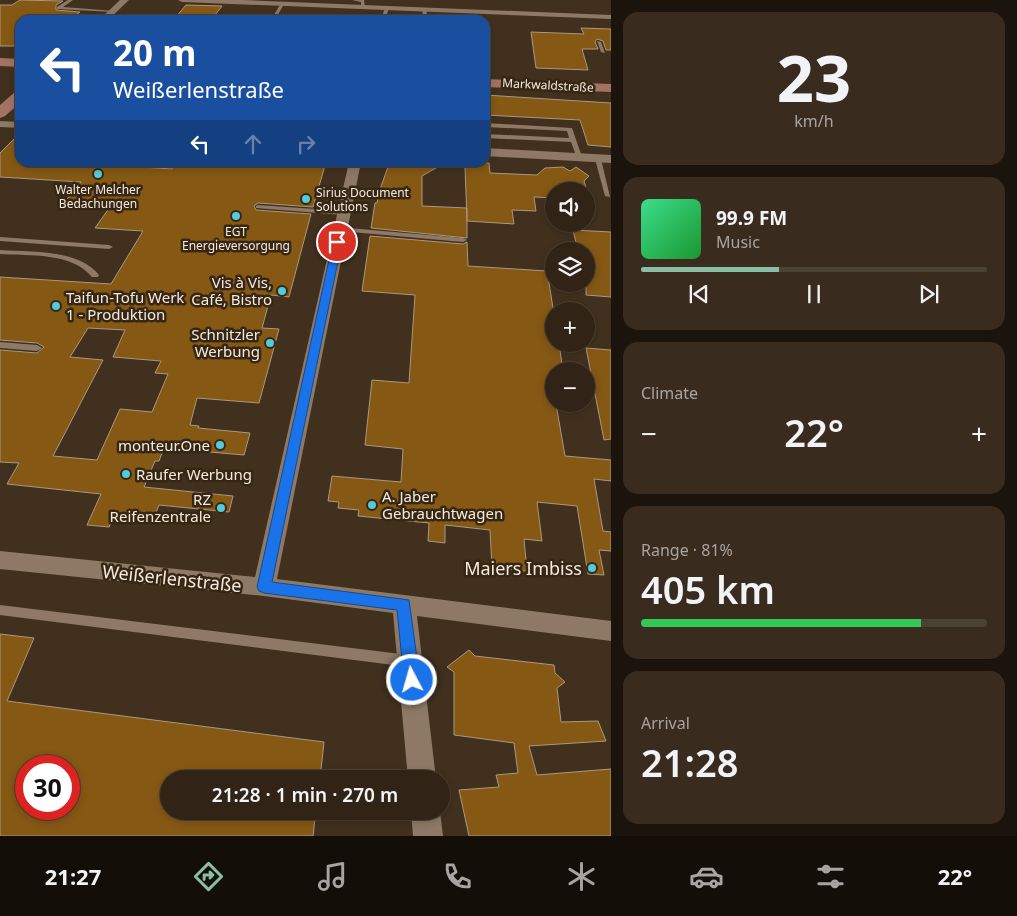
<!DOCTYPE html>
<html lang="en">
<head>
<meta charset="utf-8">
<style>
	:root { --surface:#312416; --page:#392c1f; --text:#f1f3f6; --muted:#a8a4a1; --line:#4c4135; --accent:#8abfa5 }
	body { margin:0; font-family:"Noto Sans",sans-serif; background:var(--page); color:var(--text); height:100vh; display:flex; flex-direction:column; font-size:19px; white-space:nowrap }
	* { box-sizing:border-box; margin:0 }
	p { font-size:16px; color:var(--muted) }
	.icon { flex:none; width:28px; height:28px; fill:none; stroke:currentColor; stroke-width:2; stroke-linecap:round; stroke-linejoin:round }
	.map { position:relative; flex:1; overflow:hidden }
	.side { display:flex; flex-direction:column; gap:12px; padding:12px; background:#1b140c; width:406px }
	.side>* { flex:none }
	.guide { position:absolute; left:15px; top:15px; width:475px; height:152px; border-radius:15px; box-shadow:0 2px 8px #0003,0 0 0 1px var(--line); background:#1a4fa0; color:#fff; overflow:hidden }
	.buttons { position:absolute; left:545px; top:182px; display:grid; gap:10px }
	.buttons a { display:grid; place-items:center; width:50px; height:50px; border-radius:50%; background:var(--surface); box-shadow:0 2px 8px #0003,0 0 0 1px var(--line); font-size:25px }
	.speed { position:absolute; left:15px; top:755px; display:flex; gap:10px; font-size:25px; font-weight:700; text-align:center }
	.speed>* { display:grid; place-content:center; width:65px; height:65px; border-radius:50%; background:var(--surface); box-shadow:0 2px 8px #0003,0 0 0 1px var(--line); line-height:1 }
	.speed .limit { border:8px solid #d22; background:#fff; color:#111 }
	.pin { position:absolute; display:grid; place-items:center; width:42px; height:42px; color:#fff; margin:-21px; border:2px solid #fff; border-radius:50%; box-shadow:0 1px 5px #0007 }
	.me { position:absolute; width:55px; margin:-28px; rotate:354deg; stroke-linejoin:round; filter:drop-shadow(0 0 4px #0008) }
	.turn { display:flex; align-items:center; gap:18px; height:105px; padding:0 15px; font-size:22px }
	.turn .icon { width:65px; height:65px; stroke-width:2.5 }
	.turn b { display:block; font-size:35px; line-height:42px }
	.lanes { display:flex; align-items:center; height:48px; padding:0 15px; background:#0003; justify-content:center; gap:25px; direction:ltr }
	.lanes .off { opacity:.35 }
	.big { font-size:38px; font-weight:600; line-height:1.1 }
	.side .card { flex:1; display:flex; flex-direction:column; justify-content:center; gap:8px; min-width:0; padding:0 18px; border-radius:15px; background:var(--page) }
	.side .dial { align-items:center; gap:0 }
	.dial b { font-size:65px; line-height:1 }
	.song { display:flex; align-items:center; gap:15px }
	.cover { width:60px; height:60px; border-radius:8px; background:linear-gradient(135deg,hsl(150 70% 55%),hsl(130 70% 35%)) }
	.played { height:5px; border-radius:2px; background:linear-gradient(90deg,var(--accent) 40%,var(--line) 40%) }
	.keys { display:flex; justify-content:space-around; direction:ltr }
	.heat { display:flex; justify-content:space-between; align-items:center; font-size:28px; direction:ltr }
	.charge { height:8px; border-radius:4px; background:linear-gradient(90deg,#34c759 81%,var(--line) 0) }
	.trip { position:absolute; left:160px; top:770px; width:290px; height:50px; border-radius:25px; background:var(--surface); box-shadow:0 2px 8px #0003,0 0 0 1px var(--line); font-weight:600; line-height:50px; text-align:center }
	.menu { display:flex; height:80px; justify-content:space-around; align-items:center; background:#140e09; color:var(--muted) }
	.menu .icon { width:35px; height:35px }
	.menu .selected { color:var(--accent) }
	.menu b { font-size:22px; color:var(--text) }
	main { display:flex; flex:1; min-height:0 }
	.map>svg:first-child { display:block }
</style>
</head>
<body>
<main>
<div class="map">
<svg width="611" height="836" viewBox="0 0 611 836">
	<rect width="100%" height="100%" fill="#41301e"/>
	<path fill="#855814" stroke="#ab9882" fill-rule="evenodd" d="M20,0L63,1L56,5V10L80,12L71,20H20V46H0V5H12Z
		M186,5L222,6L212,19L175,18Z
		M581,28L611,29V50H606L603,41L597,39L595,42L598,49H582L588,70L536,68L531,32L584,34Z
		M485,95L611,103V147L588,145L580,120L485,115Z
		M20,133V164L41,166L44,162H111L110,165L172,169L175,162L229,166L231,162H326L313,207L258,203L254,206L256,210L311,214L289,297L271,295L262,328L279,329L259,403L197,398L190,425L199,426L198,428L250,433L244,455L164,448L159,461H155L144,487L233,496L229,512L159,505L152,523L113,518L109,527L87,525L101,494L7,484L19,463L0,462V350L37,353L44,347L37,343L0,340V277L111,284L143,231L95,228L110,207L63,204L81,182L0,177V153ZM88,328L125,330L113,357L161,361L155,373L168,374L152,412L120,409L97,460L53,456L103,360L70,357Z
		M471,162L489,163L490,173L537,175L545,168L563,167L570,171L576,167L589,176L584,181L587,191H554V198L534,197L536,211L512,210L514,224L467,221L465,167H471Z
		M405,163L441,165L422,176V206L467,208V238L371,228L375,203H377L379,192L388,167Z
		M573,230L611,232V297L586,295V251H578Z
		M370,236L463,244L467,242L468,266L547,271L554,314V344H559L563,370L554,369V404H556L565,456L611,460V481L594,479L603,531L611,532V551L599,550L604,575L588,574L577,506L537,502L542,541L524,539L527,571L492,568L490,530L445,525V543L428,541L429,523L358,516L359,510L338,508L339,502L328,501L332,476L401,482L403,449L365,445L372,380L409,383L415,295L362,291Z
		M586,348L611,350V439L604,440Z
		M0,634L34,638L7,701L324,742L320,779H169V811H316L313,836H0ZM26,766H69V809H26Z
		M469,650L475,656L554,665L555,673L565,682L557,688L561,722L598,721L606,741L529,746L537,775L611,769V836H469L459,790L499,787L496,775L518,773L514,743L454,735V672L447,667Z"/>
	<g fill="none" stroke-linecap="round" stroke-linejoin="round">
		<path fill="#8d7965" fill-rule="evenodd" d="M68,0H73L63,7L115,11L113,12L57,9V7Z
			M352,0H364L365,7L361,8V2Z
			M281,3L284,4L275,20H271Z
			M385,7L389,8L385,20H381Z
			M425,8L427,9L426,20H422L423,9Z
			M104,18L128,19L130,20H102Z
			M597,41L601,42L605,53L601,52Z
			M485,123L572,128L582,157L577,158L571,142L485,138V134L569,138L567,131L485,127Z
			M598,157L601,159L610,197L605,196L595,159Z
			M258,205L344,211L348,213L344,215L256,208V206Z
			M337,227L463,238L467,240L463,242L340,231H337Z
			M0,237L109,245L113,247L109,249L0,241Z
			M0,250C30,252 79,249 99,275L98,277H92C72,252 29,256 0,254Z
			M0,342L37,345L42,348L37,351L0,348Z
			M0,605L409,655L414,657L416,661L414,665L409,667L0,615Z"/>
		<path fill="#8d7965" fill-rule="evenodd" d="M120,0H129L108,20H99Z
			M178,0H242L611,15V19L182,2Z
			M0,121L20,122V128L0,127Z
			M485,148L611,155V163L485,156Z
			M349,162H361L277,579L611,621V641L417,616L436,779H408L393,613L264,596L0,569V551L255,577Z
			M411,811H440L443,836H413Z"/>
		<path fill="#a47264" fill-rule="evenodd" d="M0,58L20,59V67L0,66Z
			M485,79L611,84V92L485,87Z
			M20,91V103L5,116L0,118V105L15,92Z"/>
	</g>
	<path fill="#1a73e8" stroke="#114b97" d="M337,240L342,242L272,582L409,600L420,680L417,685L412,687L406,685L404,680L397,610L264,593L259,591L257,587L333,242Z"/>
	<g fill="#53cbda" stroke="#362614" stroke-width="2">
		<circle cx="98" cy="174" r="5"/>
		<circle cx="306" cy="199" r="5"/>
		<circle cx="236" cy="216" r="5"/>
		<circle cx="282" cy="291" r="5"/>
		<circle cx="56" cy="306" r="5"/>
		<circle cx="270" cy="343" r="5"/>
		<circle cx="220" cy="445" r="5"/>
		<circle cx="126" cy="474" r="5"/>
		<circle cx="372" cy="505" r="5"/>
		<circle cx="221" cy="508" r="5"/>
		<circle cx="592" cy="568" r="5"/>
	</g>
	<g text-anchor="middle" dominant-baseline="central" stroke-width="5" stroke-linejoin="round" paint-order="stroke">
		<g font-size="12" fill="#f5eadf" stroke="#362614">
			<text transform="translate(548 85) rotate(3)">Markwaldstraße</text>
		</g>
		<g font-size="12" fill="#f5eadf" stroke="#362614">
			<text x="98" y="189">Walter Melcher<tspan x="98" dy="14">Bedachungen</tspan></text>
			<text x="316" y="192" text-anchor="start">Sirius Document<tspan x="316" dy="14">Solutions</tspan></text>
			<text x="236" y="231">EGT<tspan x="236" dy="14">Energieversorgung</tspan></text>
		</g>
		<g font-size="15" fill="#f5eadf" stroke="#362614" text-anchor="end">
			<text x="272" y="282">Vis à Vis,<tspan x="272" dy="17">Café, Bistro</tspan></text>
			<text x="66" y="297" text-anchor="start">Taifun-Tofu Werk<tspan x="66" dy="17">1 - Produktion</tspan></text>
			<text x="260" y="334">Schnitzler<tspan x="260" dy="17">Werbung</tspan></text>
			<text x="210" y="445">monteur.One</text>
			<text x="136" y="474" text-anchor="start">Raufer Werbung</text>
			<text x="382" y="496" text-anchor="start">A. Jaber<tspan x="382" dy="17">Gebrauchtwagen</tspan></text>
			<text x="211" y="499">RZ<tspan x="211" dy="17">Reifenzentrale</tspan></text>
		</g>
		<g font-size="18" fill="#f5eadf" stroke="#362614" text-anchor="end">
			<text x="582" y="568">Maiers Imbiss</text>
		</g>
		<g font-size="18" fill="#f5eadf" stroke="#362614">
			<text transform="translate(172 578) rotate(6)">Weißerlenstraße</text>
		</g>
	</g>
</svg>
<div class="buttons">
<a><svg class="icon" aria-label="sound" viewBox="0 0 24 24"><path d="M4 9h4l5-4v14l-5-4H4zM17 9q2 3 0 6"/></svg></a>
<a><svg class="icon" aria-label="layers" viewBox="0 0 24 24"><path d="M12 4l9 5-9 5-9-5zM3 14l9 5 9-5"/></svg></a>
<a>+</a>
<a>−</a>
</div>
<div class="speed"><div class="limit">30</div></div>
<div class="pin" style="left:337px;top:242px;background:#d93025"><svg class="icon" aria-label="arrive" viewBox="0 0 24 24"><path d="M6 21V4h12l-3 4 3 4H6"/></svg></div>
<svg class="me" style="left:412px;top:680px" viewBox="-20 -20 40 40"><circle r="17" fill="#1a73e8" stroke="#fff" stroke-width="3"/><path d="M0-11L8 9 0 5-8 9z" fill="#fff"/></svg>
<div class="trip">21:28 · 1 min · 270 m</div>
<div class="guide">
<div class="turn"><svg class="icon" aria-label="left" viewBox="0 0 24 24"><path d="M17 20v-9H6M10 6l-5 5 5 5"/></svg><div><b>20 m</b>Weißerlenstraße</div></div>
<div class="lanes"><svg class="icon" aria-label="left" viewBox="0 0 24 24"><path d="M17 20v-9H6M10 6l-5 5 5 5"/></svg><svg class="icon off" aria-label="ahead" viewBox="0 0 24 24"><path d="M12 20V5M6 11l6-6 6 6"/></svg><svg class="icon off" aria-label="right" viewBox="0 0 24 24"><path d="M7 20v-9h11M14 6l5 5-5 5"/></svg></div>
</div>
</div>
<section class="side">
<div class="card dial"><b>23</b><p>km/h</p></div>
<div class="card">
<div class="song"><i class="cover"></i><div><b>99.9 FM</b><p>Music</p></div></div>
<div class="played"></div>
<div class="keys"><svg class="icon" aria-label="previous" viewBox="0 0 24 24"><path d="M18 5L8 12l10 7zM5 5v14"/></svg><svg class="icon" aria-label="pause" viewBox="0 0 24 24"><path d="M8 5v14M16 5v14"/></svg><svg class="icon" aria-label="next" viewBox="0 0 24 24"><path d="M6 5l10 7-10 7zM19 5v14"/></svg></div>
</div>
<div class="card"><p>Climate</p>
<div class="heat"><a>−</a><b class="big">22°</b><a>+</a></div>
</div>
<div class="card"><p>Range · 81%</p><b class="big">405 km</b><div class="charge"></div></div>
<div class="card"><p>Arrival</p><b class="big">21:28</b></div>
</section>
</main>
<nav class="menu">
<b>21:27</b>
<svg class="icon selected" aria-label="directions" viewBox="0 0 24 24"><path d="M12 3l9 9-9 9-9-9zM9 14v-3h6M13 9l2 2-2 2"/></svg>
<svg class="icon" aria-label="music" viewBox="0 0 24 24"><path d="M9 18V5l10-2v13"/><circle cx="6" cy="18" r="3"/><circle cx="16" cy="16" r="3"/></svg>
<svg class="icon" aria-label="phone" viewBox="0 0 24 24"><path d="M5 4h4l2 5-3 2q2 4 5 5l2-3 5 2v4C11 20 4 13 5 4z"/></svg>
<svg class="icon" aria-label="climate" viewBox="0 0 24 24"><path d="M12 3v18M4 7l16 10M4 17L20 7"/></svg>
<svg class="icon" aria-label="car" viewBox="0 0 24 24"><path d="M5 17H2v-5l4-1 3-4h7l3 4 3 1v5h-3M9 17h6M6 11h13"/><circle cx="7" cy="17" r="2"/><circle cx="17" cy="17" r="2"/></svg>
<svg class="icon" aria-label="filters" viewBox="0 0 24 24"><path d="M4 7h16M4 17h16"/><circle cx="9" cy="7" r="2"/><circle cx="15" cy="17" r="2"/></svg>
<b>22°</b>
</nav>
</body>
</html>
